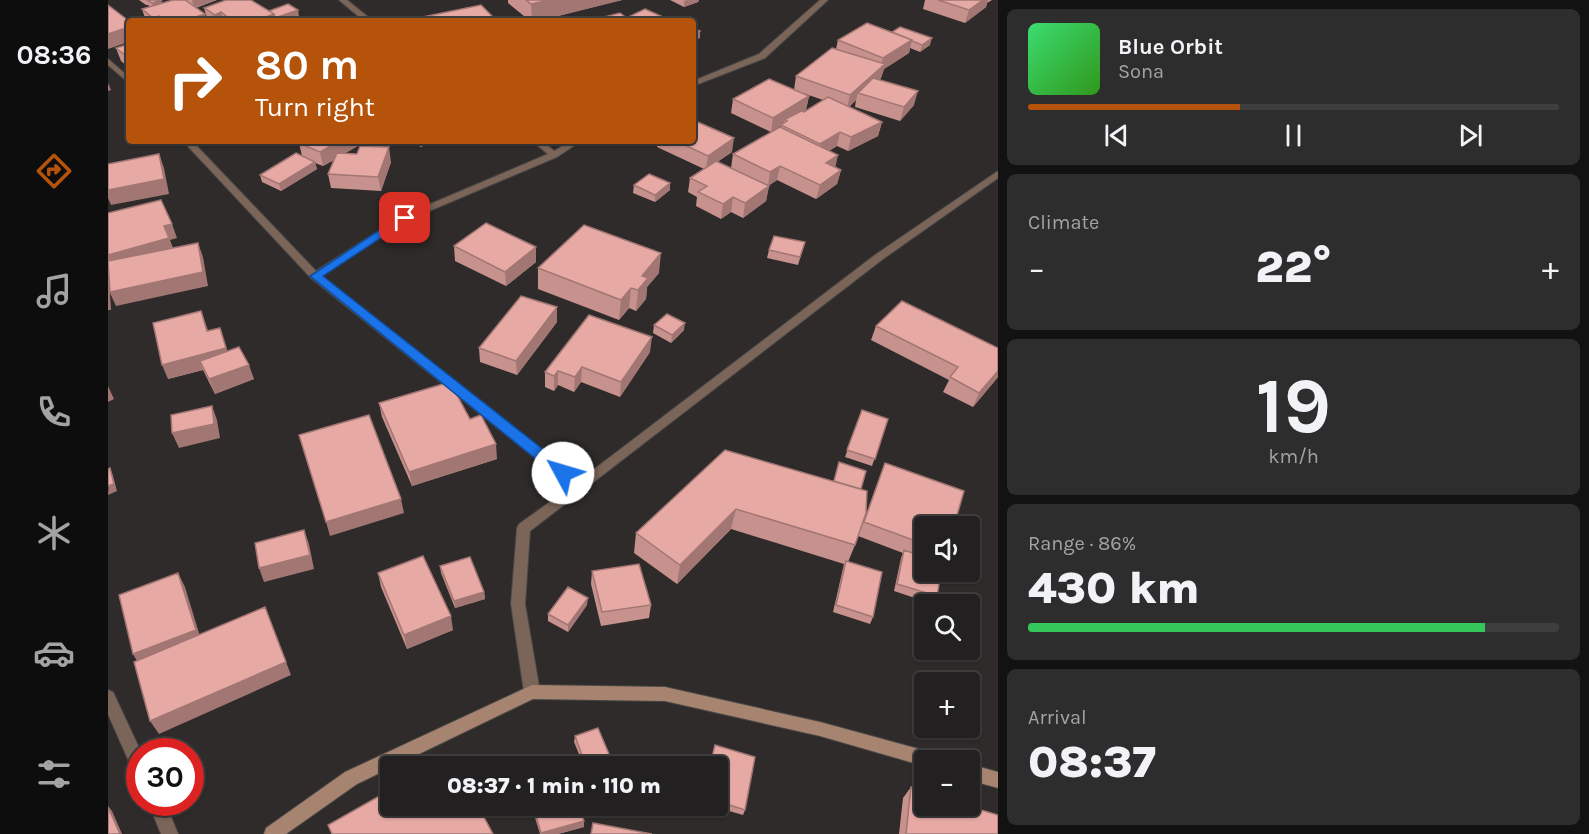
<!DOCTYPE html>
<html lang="en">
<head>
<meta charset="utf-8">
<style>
	:root { --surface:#222020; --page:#2e2d2d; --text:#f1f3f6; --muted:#a2a3a5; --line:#3f3e3e; --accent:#b45309 }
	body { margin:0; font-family:Karla,sans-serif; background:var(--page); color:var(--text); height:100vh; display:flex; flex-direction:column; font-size:22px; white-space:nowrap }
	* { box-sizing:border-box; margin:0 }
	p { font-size:20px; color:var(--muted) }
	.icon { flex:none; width:33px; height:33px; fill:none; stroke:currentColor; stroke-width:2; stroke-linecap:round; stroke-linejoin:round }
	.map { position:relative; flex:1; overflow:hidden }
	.side { display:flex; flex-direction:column; gap:9px; padding:9px; background:#131212; width:591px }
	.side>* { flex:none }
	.guide { position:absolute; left:18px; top:18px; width:570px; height:126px; border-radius:6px; box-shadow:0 2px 4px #0004,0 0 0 2px var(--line); background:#b45309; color:#fff; overflow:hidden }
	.tools { position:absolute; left:806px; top:516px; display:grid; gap:12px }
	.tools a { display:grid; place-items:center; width:66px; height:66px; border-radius:6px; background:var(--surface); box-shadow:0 2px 4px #0004,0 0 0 2px var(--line); font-size:30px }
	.speed { position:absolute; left:18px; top:738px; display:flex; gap:12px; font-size:30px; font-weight:700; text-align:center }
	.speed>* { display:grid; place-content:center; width:78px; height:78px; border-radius:50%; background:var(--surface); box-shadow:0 2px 4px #0004,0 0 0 2px var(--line); line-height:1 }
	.speed .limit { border:9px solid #d22; background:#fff; color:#111 }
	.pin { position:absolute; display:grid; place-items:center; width:51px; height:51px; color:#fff; margin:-26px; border-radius:12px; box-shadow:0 3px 9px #0006 }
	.me { position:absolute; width:66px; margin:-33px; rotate:309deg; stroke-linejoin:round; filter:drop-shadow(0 0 4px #0008) }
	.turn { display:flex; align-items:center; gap:21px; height:126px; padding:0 30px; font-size:27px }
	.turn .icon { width:78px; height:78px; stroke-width:2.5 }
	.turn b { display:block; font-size:42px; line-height:51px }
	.big { font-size:45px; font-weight:800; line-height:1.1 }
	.side .card { flex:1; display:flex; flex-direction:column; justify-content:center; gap:9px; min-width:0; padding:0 21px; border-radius:9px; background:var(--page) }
	.side .dial { align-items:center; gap:0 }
	.dial b { font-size:78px; line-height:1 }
	.song { display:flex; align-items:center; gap:18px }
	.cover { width:72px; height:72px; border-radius:9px; background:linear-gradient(135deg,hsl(140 70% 55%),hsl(110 70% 35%)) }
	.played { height:6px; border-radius:3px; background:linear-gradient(90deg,var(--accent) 40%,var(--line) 40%) }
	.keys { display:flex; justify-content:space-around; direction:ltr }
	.heat { display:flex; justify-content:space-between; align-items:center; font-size:33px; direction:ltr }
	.charge { height:9px; border-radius:4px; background:linear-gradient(90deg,#34c759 86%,var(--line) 0) }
	.trip { position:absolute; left:272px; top:756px; width:348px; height:60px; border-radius:6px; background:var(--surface); box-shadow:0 2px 4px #0004,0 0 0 2px var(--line); font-weight:800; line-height:60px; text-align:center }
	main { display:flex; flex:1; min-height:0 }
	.tab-bar { display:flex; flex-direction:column; width:108px; justify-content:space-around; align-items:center; background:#0e0d0d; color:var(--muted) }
	.tab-bar .icon { width:42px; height:42px }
	.tab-bar .current { color:var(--accent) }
	.tab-bar b { font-size:27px; color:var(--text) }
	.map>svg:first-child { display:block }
</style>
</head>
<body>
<main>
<nav class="tab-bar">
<b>08:36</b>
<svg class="icon current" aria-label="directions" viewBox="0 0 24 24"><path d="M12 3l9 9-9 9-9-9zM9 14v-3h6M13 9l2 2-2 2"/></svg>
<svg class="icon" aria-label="music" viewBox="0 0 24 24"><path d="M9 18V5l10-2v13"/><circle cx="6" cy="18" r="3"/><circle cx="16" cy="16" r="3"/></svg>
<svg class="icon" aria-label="phone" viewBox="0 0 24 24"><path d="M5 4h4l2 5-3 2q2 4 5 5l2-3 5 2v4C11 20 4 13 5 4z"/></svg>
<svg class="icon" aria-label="climate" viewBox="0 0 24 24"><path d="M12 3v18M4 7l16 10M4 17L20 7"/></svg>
<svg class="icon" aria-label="car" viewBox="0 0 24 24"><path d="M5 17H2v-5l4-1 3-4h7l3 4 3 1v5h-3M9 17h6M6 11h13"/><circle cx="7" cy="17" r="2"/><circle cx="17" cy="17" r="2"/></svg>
<svg class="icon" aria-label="filters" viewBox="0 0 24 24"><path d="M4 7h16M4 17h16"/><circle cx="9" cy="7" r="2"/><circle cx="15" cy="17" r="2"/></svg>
</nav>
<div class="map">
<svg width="890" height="834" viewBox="0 0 890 834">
	<rect width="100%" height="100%" fill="#2e2b2a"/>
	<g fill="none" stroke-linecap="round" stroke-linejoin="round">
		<g stroke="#4a4746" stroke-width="2">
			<path id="minor" d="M231,0H239L265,21H256Z
				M712,0H720L657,58L585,86V81L651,54Z
				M0,59L21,77V83L0,65Z
				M75,141H84L208,271L294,216L440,154L424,141H434L446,151L463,141H473L449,157L300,220L214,276L472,480L767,255L890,171V178L775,259L422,531L417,604L432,692L429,697L424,699L419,697L416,692L403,604L409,528L411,524L463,487L203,278Z
				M0,690L5,692L33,752H32V775L26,773L0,714Z
				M40,802H57L70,834H53Z"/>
		</g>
		<g stroke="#4a4746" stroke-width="2">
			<path id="secondary" d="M424,685L557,687L712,722L822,752L828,755L830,760H816V766L712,736L557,701L425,699L249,784L178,834H156L158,828L237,772Z
				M861,764L890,772V788L861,780Z"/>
		</g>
		<use href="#minor" fill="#7a6558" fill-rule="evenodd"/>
		<use href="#secondary" fill="#a68470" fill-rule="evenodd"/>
	</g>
	<path fill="#c7918d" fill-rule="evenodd" d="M31,0H55L53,1L54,3L65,0H109L88,8L97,14L98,19L99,18L96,8L161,11L191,16L178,21H38L34,9L42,7L40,5H38Z
		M400,0H514L430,21H422L400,3Z
		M562,0H591L590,2L576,7Z
		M817,0H884L879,3L878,7L857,23L815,9Z
		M759,23L822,45L812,52L802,48L801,53L776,69L773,78L771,80L806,105L792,121L747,107L748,100L741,107L774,122L770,136L740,151L729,146L721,151L727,167L733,170L729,184L708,199L669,180L660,186H661L658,201L635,218L623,212L613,219L588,206L589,197L580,192L582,178L596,169L549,147V141H585L624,152L609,162L642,178L623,168L625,154L673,127V125L663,132L623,113L625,99L686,90L688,76L728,49L730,40ZM689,91L715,100L696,112H695L698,110L701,96Z
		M21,44V68L13,61L8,48Z
		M302,141H325L313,147Z
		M191,143L237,154L283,162L273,191L223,188L220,174L226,160L215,166L207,163L209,169L173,191L154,182L152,175L194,156Z
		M562,183V190L547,202L525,193L526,185Z
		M697,242L690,265L659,258L661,250Z
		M346,246L428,247V262L398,286L347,261Z
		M430,268L551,273L539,287L538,299L528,311L521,308L511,320L430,289Z
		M449,307V322L409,375L372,362L371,348Z
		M93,311L100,331L146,379L107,394L95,370L60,379Z
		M546,325L576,330L563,343L545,333Z
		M768,326L890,377L865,407L835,392L841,380L763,340Z
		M542,352L512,397L473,382L466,392L450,385L446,391L437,387V372Z
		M271,403L362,419L389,459L304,486L274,417Z
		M754,410L780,419L764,466L737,457Z
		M617,450L753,489L747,545L740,562L765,617L762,624L725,612L736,564L623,529L569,584L526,553L528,533Z
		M777,463L816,526V572L829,596L825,604L786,591L793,558L795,553L750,536Z
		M332,566L376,592L377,599L347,608L333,573Z
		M484,571L543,605L541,618L493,626L483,584Z
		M270,573L345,630L299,649L273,587Z
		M479,605L460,632L440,621V614Z
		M467,736L506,766H476L466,742Z
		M609,766L637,810L635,815L604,806H609Z
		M803,787L890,834H791L795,798Z
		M425,806L476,827L450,834H432L425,811Z"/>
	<path fill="#a27673" d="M39,0H55L53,1L55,7L46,10L44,3Z
		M84,0H109L86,8Z
		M441,0H514L430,21H424L423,4Z
		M579,0H591L590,2L576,7V1Z
		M875,0H880L878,7L857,23L861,10Z
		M190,10L191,16L178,21H147L166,14Z
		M113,12L115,20L112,18L113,21H108L107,15Z
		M97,14L98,21H75Z
		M51,16L53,21H46L45,18Z
		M385,17V21H367Z
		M555,17V21H546Z
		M21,27V42L0,49V34Z
		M592,31V38L585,41V35Z
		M824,38L822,45L812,52L814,45Z
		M804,40L801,53L776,69L773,78L754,95L750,93L748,100L739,108L742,95L772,68L775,58Z
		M21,54V66L17,55Z
		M0,83L3,90L0,91Z
		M810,91L806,105L792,121L796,107Z
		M701,96L698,110L679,121L676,120V124L663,132L665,118Z
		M774,122L770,136L740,151L743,137Z
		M732,132L729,146L708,158L712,144Z
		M626,138L624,152L598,170L600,156Z
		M232,141H259L215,166L212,152Z
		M313,141H325L313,147Z
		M281,147L283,162L273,191L270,177Z
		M51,154L56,168L61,194L3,205L0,198V190Z
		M730,155L727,169L718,163Z
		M207,162L209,169L173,191L171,184Z
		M672,166L669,180L660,186L662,172Z
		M733,170L729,184L708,199L712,185Z
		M562,183V190L547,202V195Z
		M661,186L658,201L635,218L637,203Z
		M625,197L623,212L613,219L615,204Z
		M64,224L69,238L62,240L67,253L90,243L95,257L100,286L8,306L2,293L3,310H0V255L56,226Z
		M428,247V262L398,286L397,272Z
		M553,253L551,273L539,287L538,299L528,311L530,290L534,276Z
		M523,288L521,308L511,320L513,300Z
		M449,307V322L409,375L408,361Z
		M577,323L576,330L563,343L564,335Z
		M112,328L123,362L92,361L95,370L60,379L54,365Z
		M544,337L542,352L512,397L513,382Z
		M141,365L146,379L107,394L101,379Z
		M474,367L473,382L466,392L467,377Z
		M450,371V385L446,391V376Z
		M890,371V377L865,407L871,393Z
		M0,386L6,399L0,402Z
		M104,406L109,420L112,438L71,448L64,433Z
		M388,444L389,459L304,486L301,472Z
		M2,468L5,476L9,491L0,495Z
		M293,499L296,513L222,536L218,522Z
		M628,509L623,529L569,584L572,565Z
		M196,530L201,544L206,569L156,582L151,568Z
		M70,573L77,587L94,643L33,668L25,654Z
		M376,592L377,599L347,608L346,601Z
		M480,598L479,605L460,632V625Z
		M157,607L183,675L51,734L42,721Z
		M343,616L345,630L299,649L296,635Z
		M0,806L4,811L14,834H12Z
		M476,821V827L450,834H433Z"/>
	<path fill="#e7a9a4" stroke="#a27673" stroke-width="1.5" d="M39,0H53L44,3Z
		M65,0H77L97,14L75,21H58L51,16L45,18L34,9Z
		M118,0H143L166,14L147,21H117L112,18L118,16L113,12L107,15L96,8Z
		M418,0H441L423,4Z
		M830,0H875L861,10Z
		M180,4L190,10L167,18L166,14L161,11Z
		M0,5L21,21V27L0,34Z
		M373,5L385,17L367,21H307L305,19Z
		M537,9L555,17L546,21H523L518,18Z
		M512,13L523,21H480Z
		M105,16L111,21H90Z
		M759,23L804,40L775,58L730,40Z
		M792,27L824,38L814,45L804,41V40L784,32Z
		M585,28L592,31L585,35Z
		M21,44V54L17,55L8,48Z
		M724,48L777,64L742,95L688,76Z
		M765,78L810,91L796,107L750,93Z
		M661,79L701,96L665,118L625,99Z
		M720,97L774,122L743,137L732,132L712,144L673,125L679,121L676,120L693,111L696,112Z
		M585,120L626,138L600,156L568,141H585Z
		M672,127L730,155L718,163L733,170L712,185L672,166L662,172L625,154Z
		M195,141H232L212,152L191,143Z
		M252,146L281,147L270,177L220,174L229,153L249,154Z
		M188,153L207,162L171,184L152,175Z
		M51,154L56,179L0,190V164Z
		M608,161L661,186L637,203L625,197L615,204L590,192L599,186L582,178Z
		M541,174L562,183L547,195L526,185Z
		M53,200L64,224L56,226L61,238L0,255V213Z
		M378,223L428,247L397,272L346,246Z
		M476,225L553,253L534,276L540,278L530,290L523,288L513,300L430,268Z
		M666,236L697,242L692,257L661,250Z
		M90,243L95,272L2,292L0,261Z
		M413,296L449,307L408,361L371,348Z
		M794,301L890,348V371L871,393L842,377L850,367L768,326Z
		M93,311L99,331L112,328L118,348L54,365L45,323Z
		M559,314L577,323L564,335L546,325Z
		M481,315L544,337L513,382L474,367L467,377L450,371L446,376L437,372Z
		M131,347L141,365L101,379L92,361Z
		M342,382L362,419L373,415L388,444L301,472L271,403Z
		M104,406L106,424L64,433L63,415Z
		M754,410L780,419L767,459L739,450Z
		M261,415L293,499L218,522L191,435Z
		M617,450L759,491L758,513L747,545L628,509L572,565L528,533Z
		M731,462L758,471L753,489L726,481Z
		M777,463L856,491L846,526H816V544L756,522Z
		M2,468L6,484L0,486V469Z
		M196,530L202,555L151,568L147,543Z
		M796,550L816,557V572H833L829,596L789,584Z
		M315,556L343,616L296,635L270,573Z
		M362,557L376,592L346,601L332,566Z
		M738,561L774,572L765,617L728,605Z
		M531,564L543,605L494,612L484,571Z
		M70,573L88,630L25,654L11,595Z
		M460,587L480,598L460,625L440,614Z
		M157,607L178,662L42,721L26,662Z
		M490,728L506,766H478L467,736Z
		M607,745L647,757L637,810L609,801V766H602Z
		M343,756L348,766H324Z
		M803,787L816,791V806H860L890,815V834H798Z
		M282,790V806H370L385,834H224L220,825Z
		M425,806H471L476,821L433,833Z
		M0,807L12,834H0Z
		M485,823L544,834H483Z"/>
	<path fill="#1a73e8" stroke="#114b97" stroke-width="1.5" d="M293,216L303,218L215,276L460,469L462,473L460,477H450L202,276Z"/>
</svg>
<div class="tools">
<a><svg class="icon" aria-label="sound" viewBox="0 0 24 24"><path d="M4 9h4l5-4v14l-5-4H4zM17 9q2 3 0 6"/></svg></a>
<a><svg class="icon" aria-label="search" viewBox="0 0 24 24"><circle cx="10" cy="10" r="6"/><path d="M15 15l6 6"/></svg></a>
<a>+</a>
<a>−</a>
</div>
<div class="speed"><div class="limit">30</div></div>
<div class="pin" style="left:297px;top:218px;background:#d93025"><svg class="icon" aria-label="arrive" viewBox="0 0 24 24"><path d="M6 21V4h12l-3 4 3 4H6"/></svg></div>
<svg class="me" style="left:455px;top:473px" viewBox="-20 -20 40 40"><circle r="19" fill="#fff"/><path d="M0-13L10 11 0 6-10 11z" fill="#1a73e8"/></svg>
<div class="trip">08:37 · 1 min · 110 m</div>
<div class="guide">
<div class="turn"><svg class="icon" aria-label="right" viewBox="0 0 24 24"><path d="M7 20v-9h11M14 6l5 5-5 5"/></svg><div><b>80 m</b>Turn right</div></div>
</div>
</div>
<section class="side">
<div class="card">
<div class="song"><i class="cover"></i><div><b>Blue Orbit</b><p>Sona</p></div></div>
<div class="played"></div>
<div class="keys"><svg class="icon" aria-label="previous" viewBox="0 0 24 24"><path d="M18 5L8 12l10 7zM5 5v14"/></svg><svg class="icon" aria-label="pause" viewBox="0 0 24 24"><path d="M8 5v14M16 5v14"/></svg><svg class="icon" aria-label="next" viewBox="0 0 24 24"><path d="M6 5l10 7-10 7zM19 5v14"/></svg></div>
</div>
<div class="card"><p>Climate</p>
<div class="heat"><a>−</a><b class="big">22°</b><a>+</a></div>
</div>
<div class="card dial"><b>19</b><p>km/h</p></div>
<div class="card"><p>Range · 86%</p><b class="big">430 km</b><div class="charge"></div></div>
<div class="card"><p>Arrival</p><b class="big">08:37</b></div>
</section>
</main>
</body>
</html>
